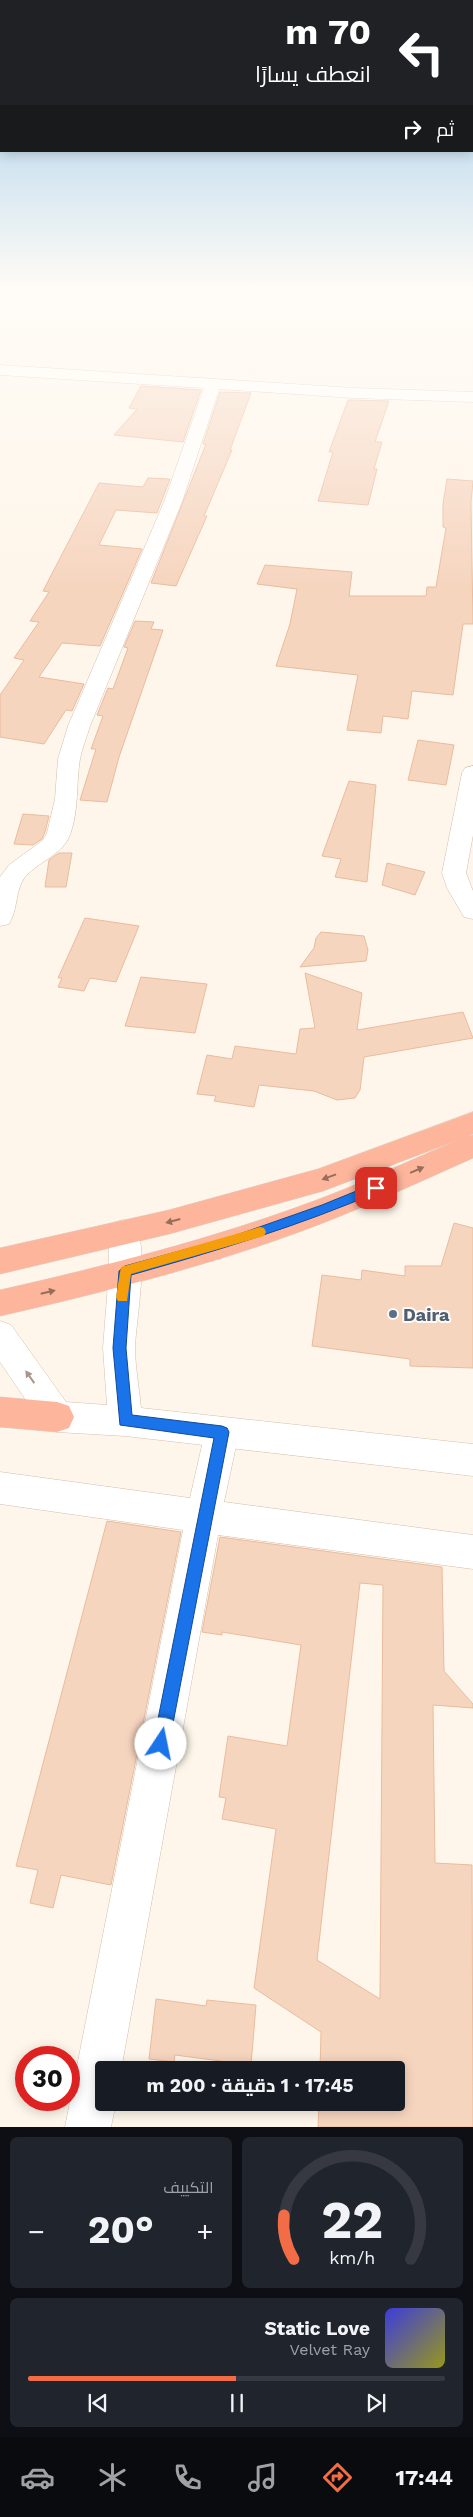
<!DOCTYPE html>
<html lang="ar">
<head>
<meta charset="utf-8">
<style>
	:root { --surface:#171b24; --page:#20242c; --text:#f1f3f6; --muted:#9ea1a6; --line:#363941; --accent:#f26c45 }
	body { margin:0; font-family:"Work Sans",Cairo,sans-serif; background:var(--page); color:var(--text); direction:rtl; height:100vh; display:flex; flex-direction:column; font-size:19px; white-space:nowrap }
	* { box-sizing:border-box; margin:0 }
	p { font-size:16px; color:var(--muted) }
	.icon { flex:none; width:28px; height:28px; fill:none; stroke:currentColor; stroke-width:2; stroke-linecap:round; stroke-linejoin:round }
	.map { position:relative; height:2127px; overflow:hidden; direction:ltr }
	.drawer { display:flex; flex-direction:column; gap:10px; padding:10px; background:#0d0f14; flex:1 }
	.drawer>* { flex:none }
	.hud { position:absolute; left:0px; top:0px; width:474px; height:152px; box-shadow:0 2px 12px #0003; direction:rtl; background:#202124; color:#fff; overflow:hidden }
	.speed { position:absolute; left:15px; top:2046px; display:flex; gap:10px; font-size:25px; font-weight:700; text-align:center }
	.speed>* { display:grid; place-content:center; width:65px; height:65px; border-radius:50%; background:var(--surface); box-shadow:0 2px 12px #0003; line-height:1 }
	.speed .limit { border:8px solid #d22; background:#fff; color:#111 }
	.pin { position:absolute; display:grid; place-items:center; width:42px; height:42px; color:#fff; margin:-21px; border-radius:10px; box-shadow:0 2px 8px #0006 }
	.me { position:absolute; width:55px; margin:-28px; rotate:11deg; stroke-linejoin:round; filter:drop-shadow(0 0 4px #0008) }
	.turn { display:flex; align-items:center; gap:18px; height:105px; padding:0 20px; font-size:22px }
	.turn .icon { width:65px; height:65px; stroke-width:2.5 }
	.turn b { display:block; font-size:35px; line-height:42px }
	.then { display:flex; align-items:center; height:48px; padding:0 20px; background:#0003; gap:10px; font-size:19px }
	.big { font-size:38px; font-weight:700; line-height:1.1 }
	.drawer .tile { flex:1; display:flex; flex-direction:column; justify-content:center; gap:8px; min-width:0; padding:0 18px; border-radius:8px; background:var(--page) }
	.drawer .dial { align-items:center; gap:0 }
	.dial svg { height:130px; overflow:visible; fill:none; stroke:var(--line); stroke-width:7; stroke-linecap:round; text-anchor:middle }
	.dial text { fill:var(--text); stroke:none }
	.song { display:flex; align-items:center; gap:15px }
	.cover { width:60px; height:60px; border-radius:8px; background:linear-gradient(135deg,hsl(240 70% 55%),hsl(60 70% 35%)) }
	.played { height:5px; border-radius:2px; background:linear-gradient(90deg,var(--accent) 50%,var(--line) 50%) }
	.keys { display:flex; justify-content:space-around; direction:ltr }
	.heat { display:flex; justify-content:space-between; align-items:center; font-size:28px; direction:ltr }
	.drawer .tiles { flex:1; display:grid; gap:10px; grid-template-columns:1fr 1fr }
	.tile:last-child { grid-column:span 2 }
	.trip { position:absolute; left:95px; top:2061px; width:310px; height:50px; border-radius:5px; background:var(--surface); box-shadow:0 2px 12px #0003; font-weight:700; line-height:50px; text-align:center; direction:rtl }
	.dock { display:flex; height:80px; justify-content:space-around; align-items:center; background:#090b0e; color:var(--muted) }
	.dock .icon { width:35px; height:35px }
	.dock .active { color:var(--accent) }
	.dock b { font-size:22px; color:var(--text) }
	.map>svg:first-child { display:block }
</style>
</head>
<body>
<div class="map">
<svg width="473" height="2127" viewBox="0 0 473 2127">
	<rect width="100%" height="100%" fill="#fef6ea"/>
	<path fill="#f6d5bf" stroke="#ebbb9d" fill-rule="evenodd" d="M141,386L201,390L183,442L114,435L137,409L129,408Z
		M220,392L251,393L230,450H232L204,516H207L176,586L151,583L206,444H203Z
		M348,400L389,401L375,442H382L374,469H377L368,505L318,501L333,452H329Z
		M148,478L170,479L157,513L116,510L99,545L142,549L100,646L62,643L39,677L84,684L72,711L66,710L44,744L0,737V695L24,660L14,658L39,622L30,621L49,592L43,591L99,483L143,487Z
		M447,479L473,481L471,503L473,624H463L453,695L412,691L408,719L383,716L381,733L347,730L358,675L276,666L290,624L297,589L257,584L265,565L352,572L349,596H426L427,587H436L446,528L443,527V504Z
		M135,621L154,622L151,629L163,630L119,757L107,802L80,800L96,749H91L103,716L97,715L108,688L113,689L128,648L124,647Z
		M418,740L454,745L446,785L408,780Z
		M349,781L376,785L367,882L335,877L341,859L322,856Z
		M23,814L49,816L45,832L42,839L33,845L14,844Z
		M59,853H72L66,887H45L49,860Z
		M387,863L425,872L415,895L382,885Z
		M85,918L139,926L116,982L90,978L84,991L58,987L62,978H58Z
		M321,932L364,936L368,950L366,961L300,967L314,948L316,938Z
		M305,973L362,993L357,1030L463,1012L473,1038L364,1057L360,1090L355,1098L337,1100L314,1091L259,1085L254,1107L214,1101L216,1096L197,1094L207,1055L232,1059L235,1046L296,1054L300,1029L315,1028Z
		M141,977L207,984L195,1033L125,1026Z
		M454,1223L473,1228V1368L410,1366V1359L312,1346L322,1275L361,1280L362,1270L405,1276V1266H441Z
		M107,1521L181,1532L111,1885L61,1875L53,1908L30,1903L38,1870L16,1866Z
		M220,1537L442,1567L444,1671L473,1704V1708L433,1705L435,1863L472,1865L473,2127H318L319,2102H396V2070H320L321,2032L254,1988L276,1829L222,1819L226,1798L219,1797L228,1736L287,1746L301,1645L222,1632V1635L202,1632ZM360,1583L383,1585L380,1999L317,1960Z
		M156,1999L206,2006L207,2000L256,2005L251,2065L175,2055L174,2062L149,2059Z"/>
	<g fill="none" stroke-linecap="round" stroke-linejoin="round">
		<g stroke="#d3bead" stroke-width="1">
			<path id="street" d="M0,365L354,388L473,392V402L354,398L219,389L182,502L90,726C87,737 82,748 80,759C76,783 79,808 71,832C64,855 40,860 25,877C15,890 18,910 9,924L0,926V877L9,865L43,840L47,833L55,799L58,759L68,726L164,502L204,388L0,375Z
				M473,766V835L466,873L473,891V919L464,917L447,888L442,873L462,773L465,768Z
				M222,1417L234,1421L239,1432L224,1502L473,1535V1569L218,1535L121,2070H104V2102H116L111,2127H65L183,1530L0,1504V1472L190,1498L205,1432L210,1421Z"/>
		</g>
		<g stroke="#d8c0ad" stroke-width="1">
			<path id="secondary" d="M124,1220L135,1223C149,1250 137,1314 135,1346C135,1366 139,1387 141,1408L473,1444V1476L125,1436L57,1432L45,1428L0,1362V1321L11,1325L66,1402L107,1405L103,1348L109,1271V1232L113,1223Z"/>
		</g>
		<g stroke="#dbd1cc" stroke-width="1">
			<path id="highway" d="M473,1112V1134L467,1137L473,1135V1158C428,1178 383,1199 338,1217C229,1261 113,1290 0,1316V1290C106,1266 212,1239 314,1201C363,1183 410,1160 458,1140L323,1191L169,1234L0,1274V1248L169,1210L318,1169Z
				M0,1397L57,1402L69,1406L74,1417L69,1428L57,1432L0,1427Z"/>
		</g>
		<use href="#street" fill="#fff" fill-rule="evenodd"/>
		<use href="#secondary" fill="#fff" fill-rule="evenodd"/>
		<use href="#highway" fill="#fdb69c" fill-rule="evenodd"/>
	</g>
	<defs><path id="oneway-solid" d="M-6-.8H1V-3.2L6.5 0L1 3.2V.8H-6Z" transform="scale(1.25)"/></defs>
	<g fill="#976e5a">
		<use href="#oneway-solid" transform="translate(417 1170) rotate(-23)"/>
		<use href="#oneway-solid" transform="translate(329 1177) rotate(160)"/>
		<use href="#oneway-solid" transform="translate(173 1221) rotate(165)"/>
		<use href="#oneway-solid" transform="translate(48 1292) rotate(-13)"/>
	</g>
	<use fill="#aa9589" href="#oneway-solid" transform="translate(30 1377) rotate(-125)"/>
	<linearGradient id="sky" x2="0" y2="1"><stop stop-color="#96c7e9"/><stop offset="0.49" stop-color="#fffbf6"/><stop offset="1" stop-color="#fffbf6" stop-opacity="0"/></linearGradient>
	<rect width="473" height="587" fill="url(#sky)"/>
	<path fill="#1a73e8" stroke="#114b97" d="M376,1183L380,1184L382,1188L380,1191C299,1226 216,1251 131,1275L126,1348L132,1415L222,1426L227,1428L229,1432L169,1744L167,1750L161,1753L155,1750L153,1744L214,1438L120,1425L113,1348L119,1271L125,1266L231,1237L322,1205Z"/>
	<path fill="#f59e0b" d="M260,1227L264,1228L266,1232L264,1236L131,1274L127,1301H118L116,1297L121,1267Z"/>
	<circle fill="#5c6f8a" stroke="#fffaf2" stroke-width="2" cx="393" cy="1314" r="5"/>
	<g text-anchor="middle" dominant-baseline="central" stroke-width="4" stroke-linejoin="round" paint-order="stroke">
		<g font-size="18" font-weight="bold" fill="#4e5e75" stroke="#fffaf2" text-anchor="start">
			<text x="403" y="1314">Daira</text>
		</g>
	</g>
</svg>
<div class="speed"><div class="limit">30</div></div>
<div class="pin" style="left:376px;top:1188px;background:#d93025"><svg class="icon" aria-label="arrive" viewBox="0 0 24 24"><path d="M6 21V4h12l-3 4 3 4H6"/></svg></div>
<svg class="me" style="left:161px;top:1744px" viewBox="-20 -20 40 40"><circle r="19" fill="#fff"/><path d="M0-13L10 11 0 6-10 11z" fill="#1a73e8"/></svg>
<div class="trip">17:45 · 1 دقيقة · 200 m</div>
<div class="hud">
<div class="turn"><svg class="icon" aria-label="left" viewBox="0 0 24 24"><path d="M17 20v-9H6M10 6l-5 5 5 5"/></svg><div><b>70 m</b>انعطف يسارًا</div></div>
<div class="then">ثم<svg class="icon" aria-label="right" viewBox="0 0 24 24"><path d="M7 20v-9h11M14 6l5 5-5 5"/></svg></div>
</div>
</div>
<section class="drawer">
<div class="tiles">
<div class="tile dial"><svg viewBox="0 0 100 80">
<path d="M14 69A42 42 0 1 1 86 69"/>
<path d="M14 69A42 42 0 0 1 8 42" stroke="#f26c45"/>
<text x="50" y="56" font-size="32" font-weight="700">22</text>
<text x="50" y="72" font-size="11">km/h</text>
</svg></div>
<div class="tile"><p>التكييف</p>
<div class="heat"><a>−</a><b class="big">20°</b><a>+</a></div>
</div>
<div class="tile">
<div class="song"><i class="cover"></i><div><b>Static Love</b><p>Velvet Ray</p></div></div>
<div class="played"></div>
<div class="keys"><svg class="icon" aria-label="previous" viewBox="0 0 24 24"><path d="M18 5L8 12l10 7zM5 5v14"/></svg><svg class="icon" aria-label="pause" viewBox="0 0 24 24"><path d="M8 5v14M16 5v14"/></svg><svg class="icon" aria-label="next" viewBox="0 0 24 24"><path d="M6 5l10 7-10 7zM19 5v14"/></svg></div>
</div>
</div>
</section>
<nav class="dock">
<b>17:44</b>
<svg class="icon active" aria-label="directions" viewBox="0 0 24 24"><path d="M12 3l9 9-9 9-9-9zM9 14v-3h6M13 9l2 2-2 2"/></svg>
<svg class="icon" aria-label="music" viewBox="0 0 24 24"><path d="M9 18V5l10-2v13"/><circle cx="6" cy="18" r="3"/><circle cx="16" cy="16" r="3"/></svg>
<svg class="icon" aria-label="phone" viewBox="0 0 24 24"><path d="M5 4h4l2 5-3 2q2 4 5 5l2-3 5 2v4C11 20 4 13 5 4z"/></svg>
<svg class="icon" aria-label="climate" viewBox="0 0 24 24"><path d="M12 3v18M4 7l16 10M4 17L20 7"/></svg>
<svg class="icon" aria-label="car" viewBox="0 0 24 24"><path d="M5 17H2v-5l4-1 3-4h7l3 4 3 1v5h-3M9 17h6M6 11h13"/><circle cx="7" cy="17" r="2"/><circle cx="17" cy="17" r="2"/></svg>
</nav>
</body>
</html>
